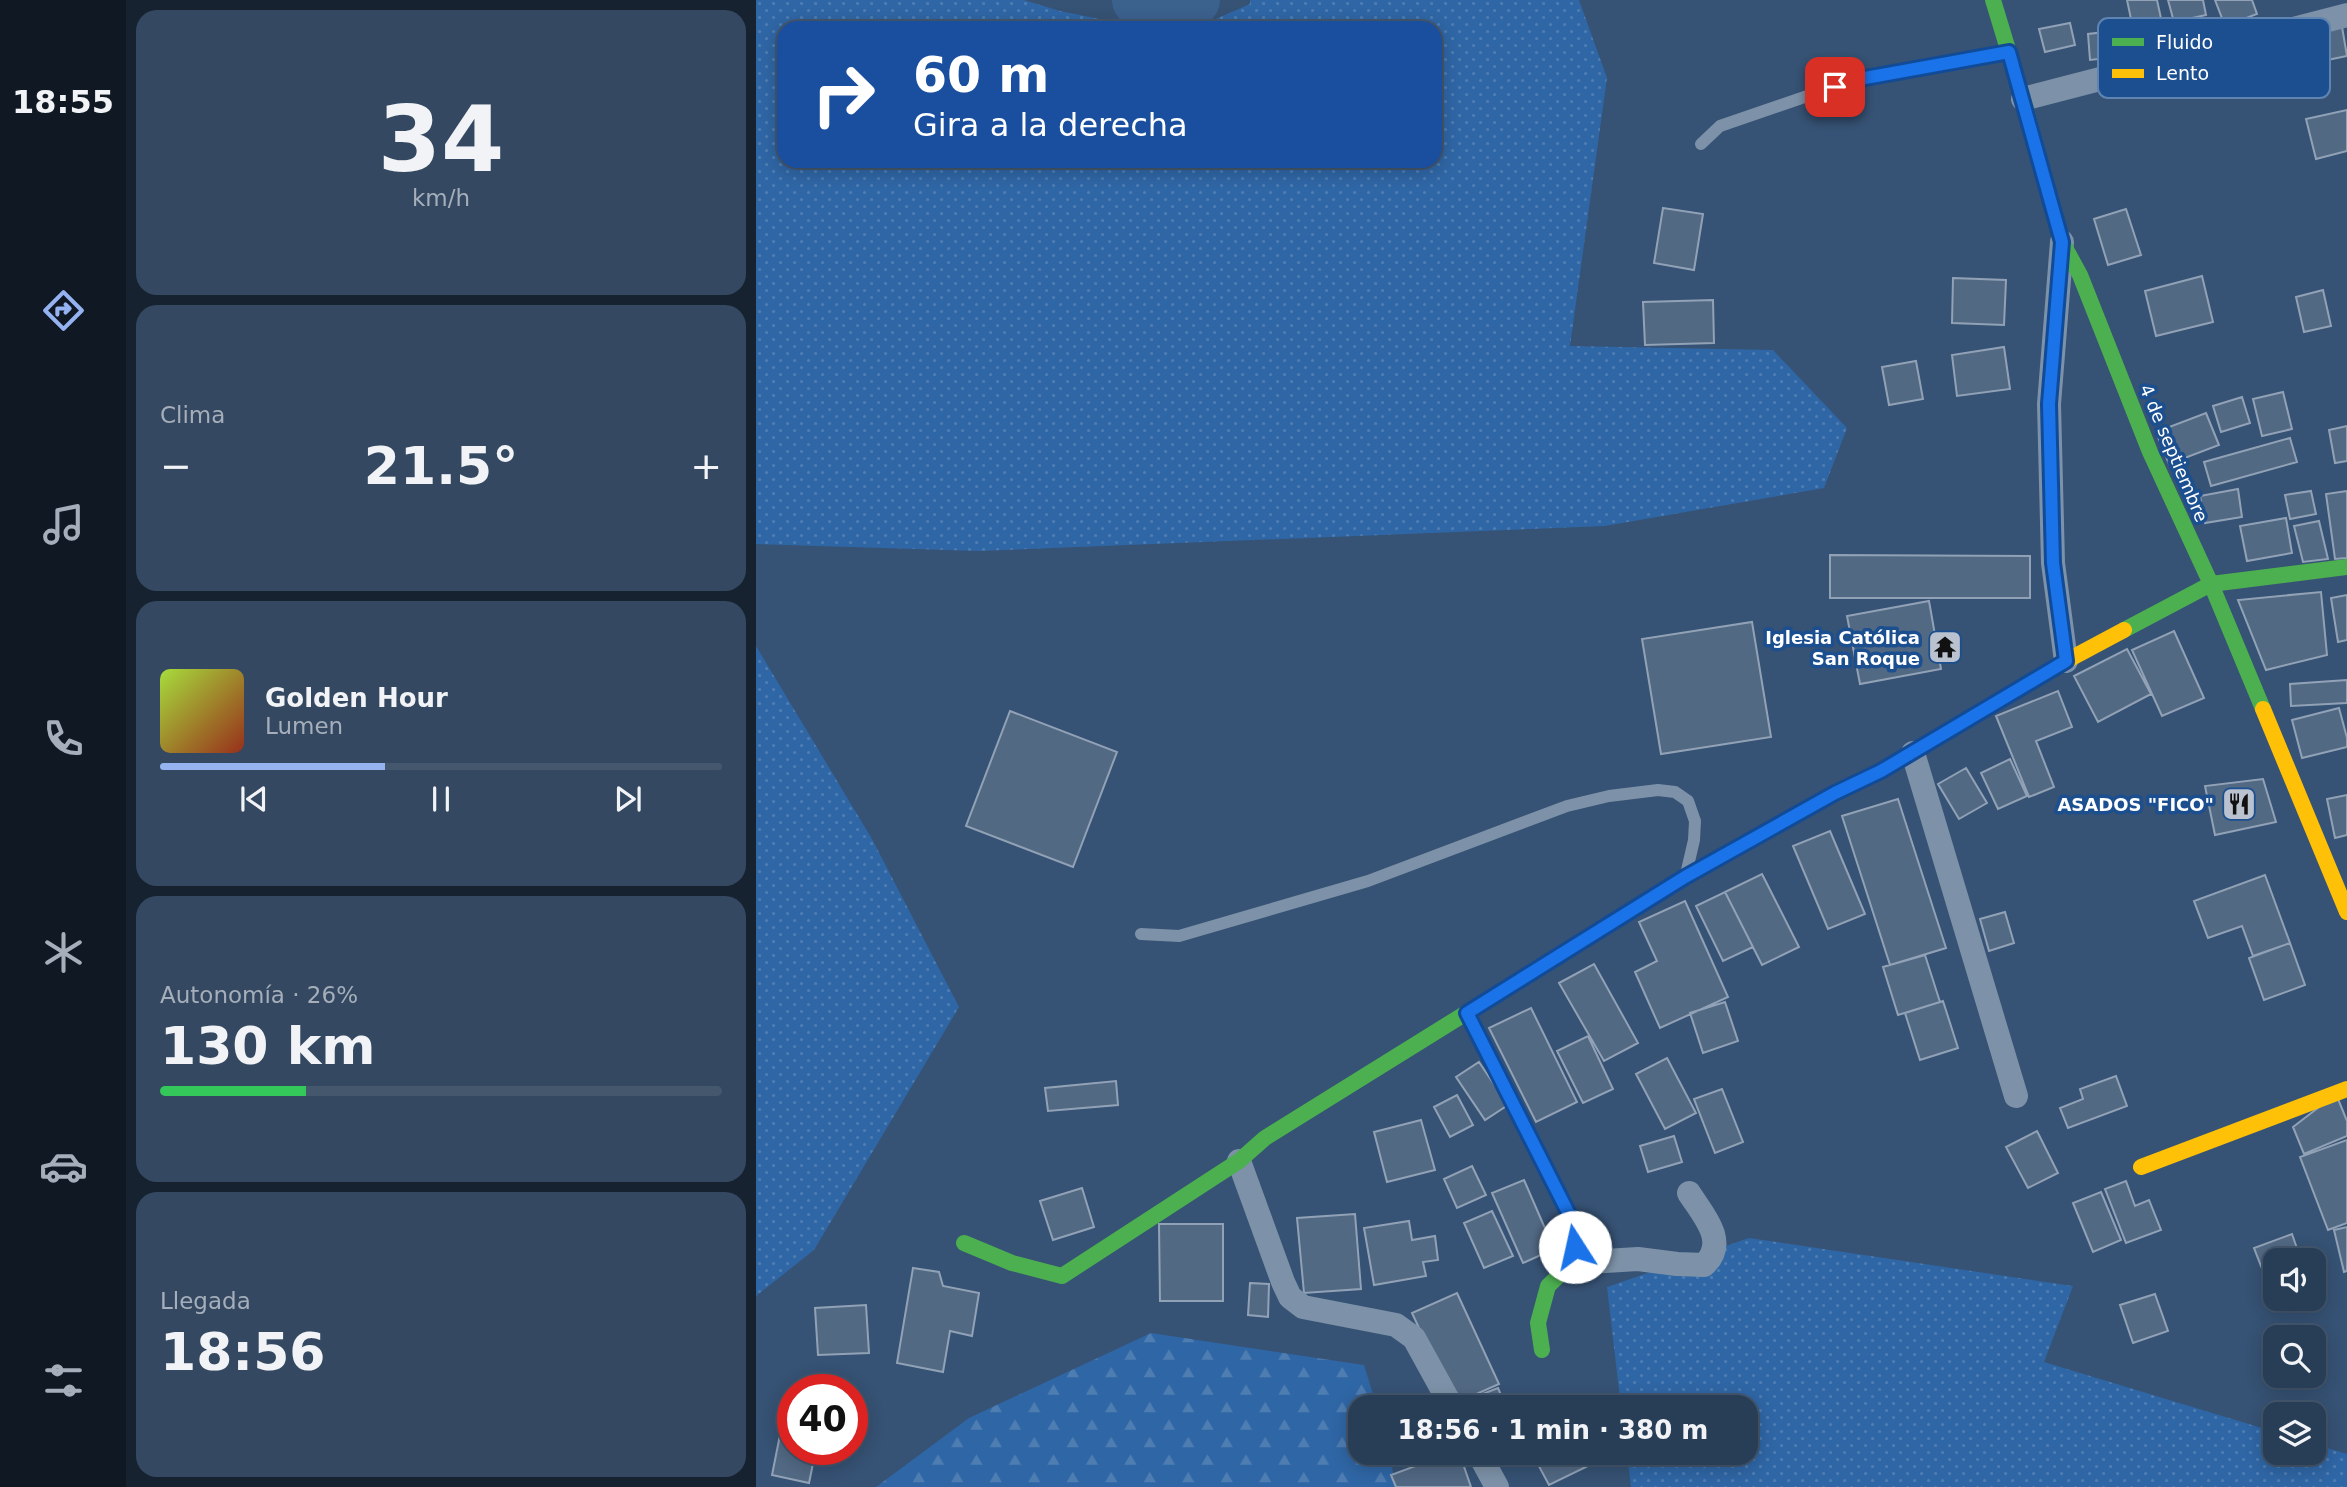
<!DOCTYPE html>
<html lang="es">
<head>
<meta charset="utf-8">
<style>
	:root { --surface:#283e57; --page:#344961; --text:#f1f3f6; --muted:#a5aeba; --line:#44576d; --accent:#95b2f1 }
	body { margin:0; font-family:"DejaVu Sans",sans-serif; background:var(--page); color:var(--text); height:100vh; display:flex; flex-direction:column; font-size:26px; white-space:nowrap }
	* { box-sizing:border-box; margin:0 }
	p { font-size:23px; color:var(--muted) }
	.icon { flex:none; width:38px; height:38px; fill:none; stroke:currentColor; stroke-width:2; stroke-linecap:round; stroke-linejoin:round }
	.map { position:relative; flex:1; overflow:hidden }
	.side { display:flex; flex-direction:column; gap:10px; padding:10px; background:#162230; width:630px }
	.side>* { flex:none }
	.top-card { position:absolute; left:21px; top:21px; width:665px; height:147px; border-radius:21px; box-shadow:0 4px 18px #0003,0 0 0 2px var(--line); background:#1a4fa0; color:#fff; overflow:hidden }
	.tools { position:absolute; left:1507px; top:1248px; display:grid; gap:14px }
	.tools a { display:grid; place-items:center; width:63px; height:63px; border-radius:14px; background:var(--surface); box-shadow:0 4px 18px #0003,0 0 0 2px var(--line); font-size:35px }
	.speed { position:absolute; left:21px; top:1374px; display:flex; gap:14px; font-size:35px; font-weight:700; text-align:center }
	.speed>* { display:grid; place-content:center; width:91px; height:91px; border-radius:50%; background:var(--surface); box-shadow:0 4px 18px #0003,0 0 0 2px var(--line); line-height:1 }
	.speed .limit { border:10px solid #d22; background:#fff; color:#111 }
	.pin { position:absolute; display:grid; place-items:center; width:60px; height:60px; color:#fff; margin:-30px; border-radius:14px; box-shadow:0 4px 10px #0006 }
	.me { position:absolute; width:77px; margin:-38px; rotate:350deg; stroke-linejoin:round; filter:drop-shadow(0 0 5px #0008) }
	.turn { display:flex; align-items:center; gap:24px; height:147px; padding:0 21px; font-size:32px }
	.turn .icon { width:91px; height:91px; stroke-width:2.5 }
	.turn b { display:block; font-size:49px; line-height:60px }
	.big { font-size:52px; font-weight:700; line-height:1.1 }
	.side .tile { flex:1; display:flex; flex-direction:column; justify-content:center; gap:10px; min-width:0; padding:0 24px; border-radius:21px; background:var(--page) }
	.side .dial { align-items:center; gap:0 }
	.dial b { font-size:91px; line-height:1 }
	.song { display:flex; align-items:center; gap:21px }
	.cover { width:84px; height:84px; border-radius:10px; background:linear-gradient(135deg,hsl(80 70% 55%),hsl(10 70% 35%)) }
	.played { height:7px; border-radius:4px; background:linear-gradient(90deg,var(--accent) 40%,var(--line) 40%) }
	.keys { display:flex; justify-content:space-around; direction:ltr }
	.heat { display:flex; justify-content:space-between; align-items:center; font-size:38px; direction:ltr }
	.charge { height:10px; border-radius:5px; background:linear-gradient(90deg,#34c759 26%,var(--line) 0) }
	.trip { position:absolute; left:592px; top:1395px; width:410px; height:70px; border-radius:21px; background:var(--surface); box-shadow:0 4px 18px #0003,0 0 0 2px var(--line); font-weight:700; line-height:70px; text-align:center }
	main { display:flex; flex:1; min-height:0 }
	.menu { display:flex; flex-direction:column; width:126px; justify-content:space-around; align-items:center; background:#101923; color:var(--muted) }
	.menu .icon { width:49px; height:49px }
	.menu .on { color:var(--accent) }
	.menu b { font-size:32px; color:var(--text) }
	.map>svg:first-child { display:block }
</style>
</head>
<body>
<main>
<nav class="menu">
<b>18:55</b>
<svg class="icon on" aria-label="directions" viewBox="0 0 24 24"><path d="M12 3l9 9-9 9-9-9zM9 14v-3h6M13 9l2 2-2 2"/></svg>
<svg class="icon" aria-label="music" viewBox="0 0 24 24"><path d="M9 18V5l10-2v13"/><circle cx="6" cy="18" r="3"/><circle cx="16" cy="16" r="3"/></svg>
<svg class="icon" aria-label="phone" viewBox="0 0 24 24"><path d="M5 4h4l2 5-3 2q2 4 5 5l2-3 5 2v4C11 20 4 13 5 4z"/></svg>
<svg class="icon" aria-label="climate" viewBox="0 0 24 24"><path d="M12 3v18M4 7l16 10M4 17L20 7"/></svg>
<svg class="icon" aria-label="car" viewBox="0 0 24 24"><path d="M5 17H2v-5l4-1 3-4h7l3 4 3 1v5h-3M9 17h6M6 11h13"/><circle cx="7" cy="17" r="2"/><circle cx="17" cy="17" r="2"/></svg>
<svg class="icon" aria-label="filters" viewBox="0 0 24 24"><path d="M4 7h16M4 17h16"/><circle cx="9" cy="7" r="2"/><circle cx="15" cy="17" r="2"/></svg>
</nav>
<section class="side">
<div class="tile dial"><b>34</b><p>km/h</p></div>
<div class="tile"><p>Clima</p>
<div class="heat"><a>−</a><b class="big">21.5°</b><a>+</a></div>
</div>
<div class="tile">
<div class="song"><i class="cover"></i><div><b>Golden Hour</b><p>Lumen</p></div></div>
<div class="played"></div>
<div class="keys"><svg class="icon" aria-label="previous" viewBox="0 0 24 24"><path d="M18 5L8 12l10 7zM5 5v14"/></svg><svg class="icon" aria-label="pause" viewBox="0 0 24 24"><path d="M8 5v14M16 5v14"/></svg><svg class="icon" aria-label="next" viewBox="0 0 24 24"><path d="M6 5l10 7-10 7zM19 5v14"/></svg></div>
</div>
<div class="tile"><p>Autonomía · 26%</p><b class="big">130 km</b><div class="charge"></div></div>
<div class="tile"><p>Llegada</p><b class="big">18:56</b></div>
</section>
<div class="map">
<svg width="1591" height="1487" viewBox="0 0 1591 1487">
	<defs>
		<pattern id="grass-dots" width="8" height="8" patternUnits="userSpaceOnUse" patternTransform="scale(1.75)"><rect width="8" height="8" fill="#2f66a5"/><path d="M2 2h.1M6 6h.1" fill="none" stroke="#4e7db2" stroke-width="1.8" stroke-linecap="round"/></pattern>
		<pattern id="forest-firs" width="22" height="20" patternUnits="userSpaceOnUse" patternTransform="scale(1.75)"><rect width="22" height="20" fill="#2f66a5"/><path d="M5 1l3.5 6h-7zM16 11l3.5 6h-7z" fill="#4e7db2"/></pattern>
	</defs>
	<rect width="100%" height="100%" fill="#365274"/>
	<path fill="url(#grass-dots)" d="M0,0H268L304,11L388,28H28V161H679V28H439L494,4V0H823L851,78L814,346L1017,350L1091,428L1068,488L849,526L223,551L0,544Z
		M0,646L116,839L203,1007L58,1250L0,1296Z
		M993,1238L1317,1286L1288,1362L1519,1432V1452H1558V1444L1591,1454V1487H875L871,1453L989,1452V1407H865L851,1287Z"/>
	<path fill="url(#forest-firs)" d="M395,1333L608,1365L621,1407H604V1452L633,1453L640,1487H120L213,1418Z"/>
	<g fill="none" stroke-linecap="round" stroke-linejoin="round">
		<path stroke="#3b618d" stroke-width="54" d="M383,0L402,6L437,0"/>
	</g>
	<path fill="#526984" stroke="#92a2b6" stroke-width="2" d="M1371,0H1401L1408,32L1379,38Z
		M1412,0H1447L1450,15L1418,22Z
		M1459,0H1496L1501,14L1469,26Z
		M1585,21L1591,56L1523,70L1516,36Z
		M1314,23L1319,45L1289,52L1283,29Z
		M1375,29L1378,55L1334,60L1332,34Z
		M1591,110V151L1560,159L1550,119Z
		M907,208L947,214L938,270L898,263Z
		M1370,209L1385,255L1352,265L1338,219Z
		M1446,276L1457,322L1400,336L1389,291Z
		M1197,278L1250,280L1248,325L1196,323Z
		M1567,290L1575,326L1548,332L1540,297Z
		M957,300L958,343L889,345L887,302Z
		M1248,347L1254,389L1201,396L1196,355Z
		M1160,361L1167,399L1133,405L1126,367Z
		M1527,392L1536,429L1506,436L1497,399Z
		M1486,397L1494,423L1465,432L1457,406Z
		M1450,413L1463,445L1413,464L1400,432Z
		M1591,426V461L1579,463L1573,430Z
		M1534,438L1541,462L1455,486L1448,462Z
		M1482,489L1486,517L1449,523L1444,496Z
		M1555,491L1560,514L1534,519L1529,495Z
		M1591,491V558L1579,559L1570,494Z
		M1530,518L1536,553L1491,561L1484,526Z
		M1563,521L1572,559L1547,562L1538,526Z
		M1074,555L1274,556V598H1074Z
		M1565,592L1571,655L1510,670L1482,600Z
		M1591,595V640L1582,642L1575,598Z
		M1173,601L1185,669L1104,684L1091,616Z
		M996,622L1015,737L905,754L886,639Z
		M1418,631L1448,698L1406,716L1376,650Z
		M1371,649L1395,694L1342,722L1318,676Z
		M1591,680V703L1535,706L1534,684Z
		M1302,691L1316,727L1280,741L1298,787L1273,797L1240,716Z
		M1583,708L1591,738V747L1546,758L1536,720Z
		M254,711L361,752L317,867L210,826Z
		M1254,759L1271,796L1242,809L1225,773Z
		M1210,768L1231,803L1203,819L1182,784Z
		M1507,779L1520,822L1459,835L1449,786Z
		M1591,795V835L1579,838L1571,799Z
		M1142,799L1190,948L1134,965L1086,816Z
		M1074,831L1109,914L1072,929L1037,846Z
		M1006,874L1043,947L1006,965L969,892Z
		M1509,875L1534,943L1497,956L1486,926L1452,938L1438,901Z
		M969,892L997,947L967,961L940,906Z
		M929,901L972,997L904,1028L879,972L901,961L883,922Z
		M1249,912L1258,943L1233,951L1224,919Z
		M1534,943L1549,985L1508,1000L1493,958Z
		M1169,955L1184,1002L1142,1015L1127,967Z
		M838,964L882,1043L848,1061L803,983Z
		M1187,1001L1202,1048L1164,1060L1149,1013Z
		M969,1002L982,1041L947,1053L934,1013Z
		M775,1008L821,1102L780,1122L733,1028Z
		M832,1036L857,1089L827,1103L801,1051Z
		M911,1058L940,1113L909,1129L880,1074Z
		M723,1062L752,1105L729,1120L700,1077Z
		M1360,1076L1371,1106L1312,1128L1304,1108L1327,1099L1324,1089Z
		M360,1081L362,1105L292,1111L289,1088Z
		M966,1089L987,1142L959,1153L938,1099Z
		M1580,1094L1591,1121V1136L1548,1154L1537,1127Z
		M701,1095L717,1125L694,1137L678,1107Z
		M665,1120L679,1170L631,1182L618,1132Z
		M1281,1131L1302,1173L1272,1188L1250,1147Z
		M918,1136L926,1162L892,1172L884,1146Z
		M1591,1140V1223L1572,1230L1544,1157Z
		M716,1166L730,1195L701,1208L688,1179Z
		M768,1180L798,1249L767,1263L736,1193Z
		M1370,1181L1379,1206L1393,1200L1405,1230L1370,1243L1349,1189Z
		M326,1188L338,1227L297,1240L284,1201Z
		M1345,1192L1365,1240L1337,1252L1317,1203Z
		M736,1211L757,1256L728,1268L708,1223Z
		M599,1214L605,1289L548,1293L541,1218Z
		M653,1221L656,1240L679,1236L682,1260L667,1262L670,1276L618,1285L608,1228Z
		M403,1224H467V1301H404Z
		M1591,1227V1271L1588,1272L1578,1230Z
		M1536,1234L1545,1260H1519V1276L1510,1279L1498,1248Z
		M157,1268L183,1272L187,1286L223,1293L216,1336L194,1331L187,1372L141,1363Z
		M494,1283L513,1284L512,1317L492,1315Z
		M701,1293L743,1384L698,1404L656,1313Z
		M1399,1294L1412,1331L1377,1343L1364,1305Z
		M110,1305L113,1353L62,1355L59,1308Z
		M742,1388L750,1407H725L721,1396Z
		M27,1420L37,1422V1449H60L53,1483L16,1475Z
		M697,1452H703L715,1487H640L635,1475Z
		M788,1452H828L834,1465L793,1485L778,1457Z"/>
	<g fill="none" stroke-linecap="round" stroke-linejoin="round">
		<path stroke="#7d92a8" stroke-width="12" d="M945,144L964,126L1098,80L1249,52
			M385,934L423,936L612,881L811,806L853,796L902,790L919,792L932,801L939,821L938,840L931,870"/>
		<path stroke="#7d92a8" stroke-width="24" d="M1267,99L1591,15
			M1306,242L1293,404L1297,563L1310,661
			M1157,753L1260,1096
			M483,1161L527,1282L534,1297L547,1307L640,1325L658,1338L696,1407
			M816,1263L882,1259L921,1264L948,1265C973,1242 947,1215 933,1193
			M722,1452L741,1487"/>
		<path stroke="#4caf50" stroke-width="16" d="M1237,0L1267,99L1306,242L1324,275L1394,452L1455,584L1507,709
			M1368,630L1455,584L1591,567
			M711,1013L822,1232L816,1263L792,1286L782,1323L786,1350
			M208,1243L256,1263L306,1276L483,1161L509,1138L929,877L1017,828"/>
		<path stroke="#ffc107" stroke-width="16" d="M1507,709L1591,912
			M1017,828L1079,793L1125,771L1310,661L1368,630
			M1385,1167L1591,1089"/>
	</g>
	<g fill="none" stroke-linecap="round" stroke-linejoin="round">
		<g stroke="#114b97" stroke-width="18">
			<path id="route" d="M819,1247L822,1232L711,1013L929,877L1079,793L1125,771L1310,661L1297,563L1293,404L1306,242L1253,52L1098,80L1079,87"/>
		</g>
		<use href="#route" stroke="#1a73e8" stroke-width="12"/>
	</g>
	<defs>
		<g id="temple-square" transform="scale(1.75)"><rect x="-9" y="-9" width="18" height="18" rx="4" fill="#b9c2ce" stroke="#1b4f8f"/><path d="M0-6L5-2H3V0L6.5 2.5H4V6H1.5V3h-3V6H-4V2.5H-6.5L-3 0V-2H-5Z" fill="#111"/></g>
		<g id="restaurant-square" transform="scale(1.75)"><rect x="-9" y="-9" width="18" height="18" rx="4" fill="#b9c2ce" stroke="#1b4f8f"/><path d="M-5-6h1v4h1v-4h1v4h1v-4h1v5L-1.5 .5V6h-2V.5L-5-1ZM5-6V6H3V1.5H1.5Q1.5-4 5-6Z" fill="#111"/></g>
	</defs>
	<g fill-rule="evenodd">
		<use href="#temple-square" x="1189" y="647"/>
		<use href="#restaurant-square" x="1483" y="804"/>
	</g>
	<g text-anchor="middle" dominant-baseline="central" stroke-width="7" stroke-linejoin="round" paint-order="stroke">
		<g font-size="18" fill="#fff" stroke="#1b4f8f">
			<text transform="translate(1418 453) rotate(67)">4 de septiembre</text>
		</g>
		<g font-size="18" font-weight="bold" fill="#fff" stroke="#1b4f8f" text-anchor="end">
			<text x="1164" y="637">Iglesia Católica<tspan x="1164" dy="21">San Roque</tspan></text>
			<text x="1458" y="804">ASADOS "FICO"</text>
		</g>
	</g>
	<rect x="1342" y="18" width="232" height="80" rx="10" fill="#1b4f8f" stroke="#5f84b1" stroke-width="2"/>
	<rect x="1356" y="38" width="32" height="8" fill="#4caf50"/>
	<rect x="1356" y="69" width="32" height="9" fill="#ffc107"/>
	<g font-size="19" fill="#fff">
		<text x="1400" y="49">Fluido</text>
		<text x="1400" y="80">Lento</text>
	</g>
</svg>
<div class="tools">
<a><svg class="icon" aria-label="sound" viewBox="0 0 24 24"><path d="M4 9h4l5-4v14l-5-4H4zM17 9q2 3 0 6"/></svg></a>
<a><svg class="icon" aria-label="search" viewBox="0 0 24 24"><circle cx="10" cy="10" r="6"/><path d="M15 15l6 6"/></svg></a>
<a><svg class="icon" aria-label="layers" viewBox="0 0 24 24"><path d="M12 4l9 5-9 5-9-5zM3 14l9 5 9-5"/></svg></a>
</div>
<div class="speed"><div class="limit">40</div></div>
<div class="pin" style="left:1079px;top:87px;background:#d93025"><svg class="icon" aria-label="arrive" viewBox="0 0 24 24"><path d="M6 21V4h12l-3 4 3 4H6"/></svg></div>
<svg class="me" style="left:819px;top:1247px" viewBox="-20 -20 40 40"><circle r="19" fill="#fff"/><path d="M0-13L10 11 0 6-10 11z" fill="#1a73e8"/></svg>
<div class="trip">18:56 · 1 min · 380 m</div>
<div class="top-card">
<div class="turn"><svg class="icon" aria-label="right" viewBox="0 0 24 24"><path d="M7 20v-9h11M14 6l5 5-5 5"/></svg><div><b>60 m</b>Gira a la derecha</div></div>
</div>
</div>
</main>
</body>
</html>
